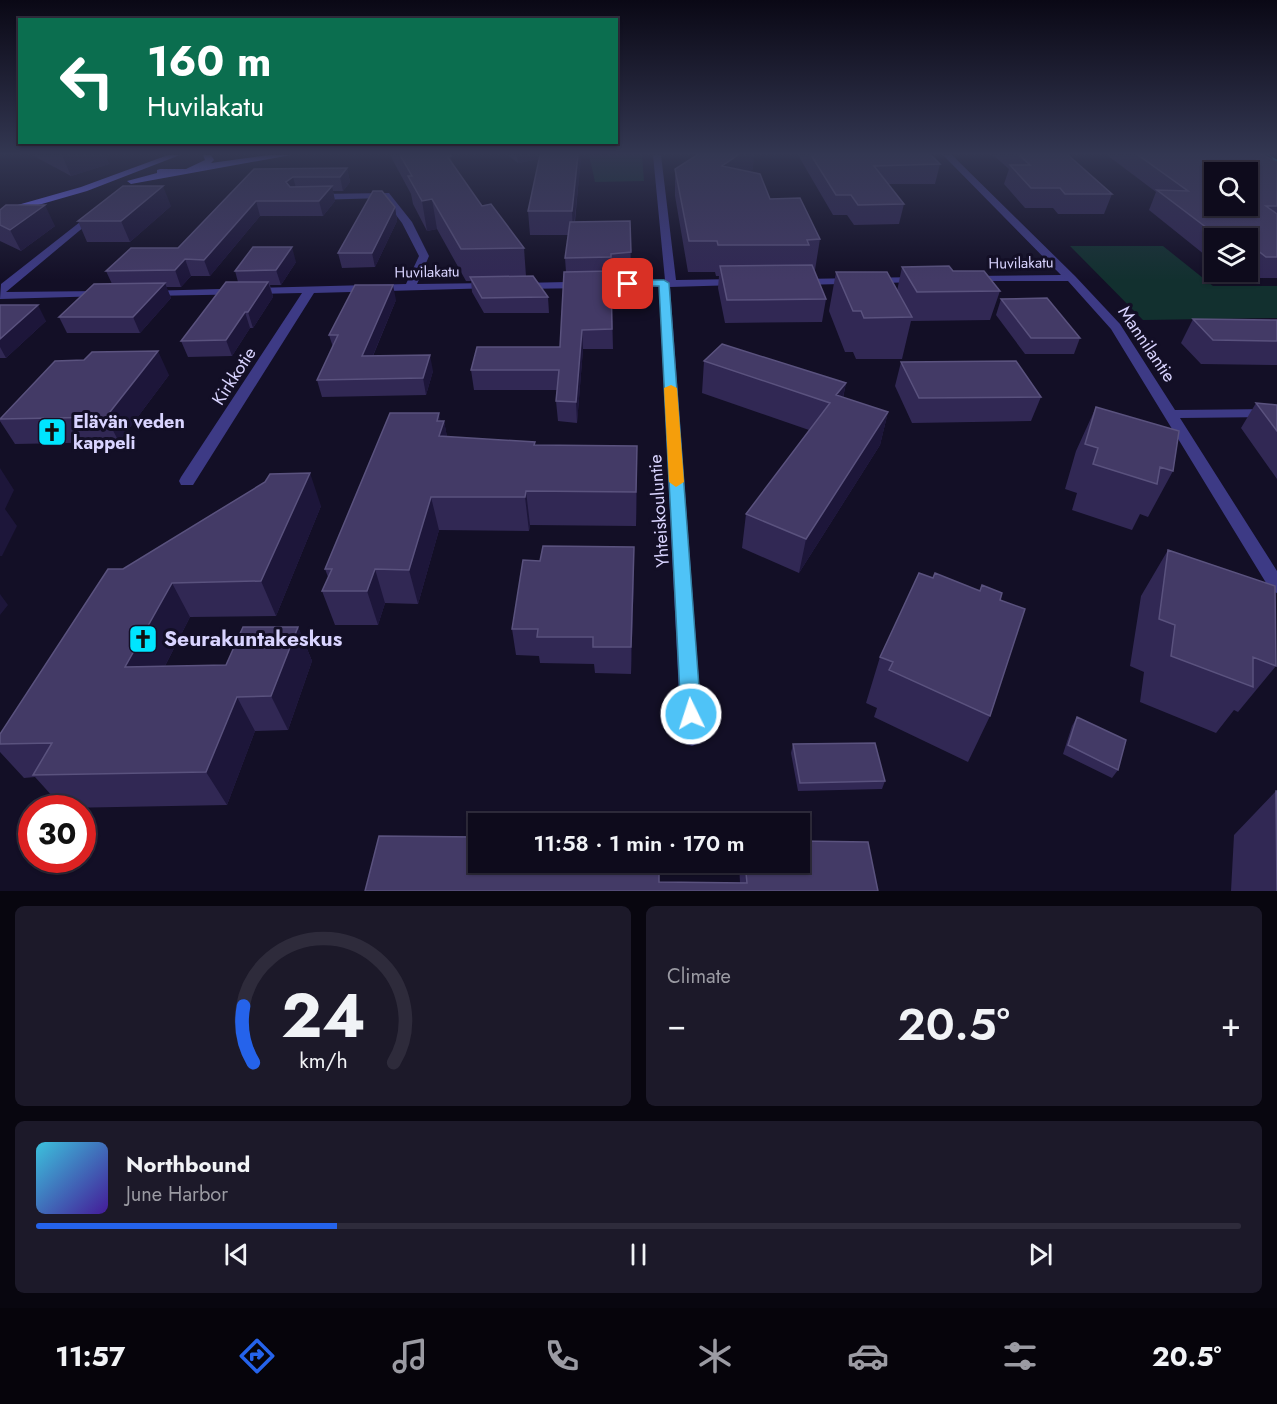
<!DOCTYPE html>
<html lang="en">
<head>
<meta charset="utf-8">
<style>
	:root { --surface:#0e0b1c; --page:#1c1929; --text:#f1f3f6; --muted:#9b9ba3; --line:#2e2b3b; --accent:#2563eb }
	body { margin:0; font-family:Jost,sans-serif; background:var(--page); color:var(--text); height:100vh; display:flex; flex-direction:column; font-size:22px; white-space:nowrap }
	* { box-sizing:border-box; margin:0 }
	p { font-size:20px; color:var(--muted) }
	.icon { flex:none; width:33px; height:33px; fill:none; stroke:currentColor; stroke-width:2; stroke-linecap:round; stroke-linejoin:round }
	.map { position:relative; height:891px; overflow:hidden }
	.details { display:flex; flex-direction:column; gap:15px; padding:15px; background:#08060f; flex:1 }
	.details>* { flex:none }
	.top-card { position:absolute; left:18px; top:18px; width:600px; height:126px; border-radius:0px; box-shadow:0 2px 4px #0004,0 0 0 2px var(--line); background:#0b6e4f; color:#fff; overflow:hidden }
	.controls { position:absolute; left:1204px; top:162px; display:grid; gap:12px }
	.controls a { display:grid; place-items:center; width:54px; height:54px; border-radius:0px; background:var(--surface); box-shadow:0 2px 4px #0004,0 0 0 2px var(--line); font-size:30px }
	.speed { position:absolute; left:18px; top:795px; display:flex; gap:12px; font-size:30px; font-weight:700; text-align:center }
	.speed>* { display:grid; place-content:center; width:78px; height:78px; border-radius:50%; background:var(--surface); box-shadow:0 2px 4px #0004,0 0 0 2px var(--line); line-height:1 }
	.speed .limit { border:9px solid #d22; background:#fff; color:#111 }
	.pin { position:absolute; display:grid; place-items:center; width:51px; height:51px; color:#fff; margin:-26px; border-radius:12px; box-shadow:0 3px 9px #0006 }
	.me { position:absolute; width:66px; margin:-33px; rotate:356deg; stroke-linejoin:round; filter:drop-shadow(0 0 4px #0008) }
	.turn { display:flex; align-items:center; gap:21px; height:126px; padding:0 30px; font-size:27px }
	.turn .icon { width:78px; height:78px; stroke-width:2.5 }
	.turn b { display:block; font-size:42px; line-height:51px }
	.big { font-size:45px; font-weight:600; line-height:1.1 }
	.details .widget { flex:1; display:flex; flex-direction:column; justify-content:center; gap:9px; min-width:0; padding:0 21px; border-radius:9px; background:var(--page) }
	.details .dial { align-items:center; gap:0 }
	.dial svg { height:156px; overflow:visible; fill:none; stroke:var(--line); stroke-width:7; stroke-linecap:round; text-anchor:middle }
	.dial text { fill:var(--text); stroke:none }
	.song { display:flex; align-items:center; gap:18px }
	.cover { width:72px; height:72px; border-radius:9px; background:linear-gradient(135deg,hsl(190 70% 55%),hsl(260 70% 35%)) }
	.played { height:6px; border-radius:3px; background:linear-gradient(90deg,var(--accent) 25%,var(--line) 25%) }
	.keys { display:flex; justify-content:space-around; direction:ltr }
	.heat { display:flex; justify-content:space-between; align-items:center; font-size:33px; direction:ltr }
	.details .tiles { flex:1; display:grid; gap:15px; grid-template-columns:1fr 1fr }
	.widget:last-child { grid-column:span 2 }
	.trip { position:absolute; left:468px; top:813px; width:342px; height:60px; border-radius:0px; background:var(--surface); box-shadow:0 2px 4px #0004,0 0 0 2px var(--line); font-weight:600; line-height:60px; text-align:center }
	.tabs { display:flex; height:96px; justify-content:space-around; align-items:center; background:#06040b; color:var(--muted) }
	.tabs .icon { width:42px; height:42px }
	.tabs .active { color:var(--accent) }
	.tabs b { font-size:27px; color:var(--text) }
	.map>svg:first-child { display:block }
</style>
</head>
<body>
<div class="map">
<svg width="1277" height="891" viewBox="0 0 1277 891">
	<rect width="100%" height="100%" fill="#130f26"/>
	<path fill="#12302f" d="M589,155H642L644,181L595,182Z
		M1070,246H1163L1213,286H1277V318L1143,320Z"/>
	<g fill="none" stroke-linecap="round" stroke-linejoin="round">
		<path fill="#3d3a85" fill-rule="evenodd" d="M653,155H661L676,280L738,279L744,282L738,285L670,287L703,736L700,743L692,746L684,743L681,736L659,287L519,289L513,286L519,283L665,280Z
			M943,155H952L1075,276L1120,324L1175,410L1277,409V417L1180,418L1277,571V593L1271,591L1111,329L1068,281H968V277L972,276L1061,275Z
			M389,193L412,222L429,256L417,284L492,283L496,284V288L314,293L193,485H181L179,481L181,477L302,293L150,296L144,293L146,291L406,284L419,256L402,223L383,198L316,200L311,197L316,194Z
			M94,211L97,212V216L6,292L102,291L108,294L106,296L0,299L1,284Z
			M918,277L922,278V282L801,285L795,282L801,279Z"/>
		<path fill="#6f6bff" fill-rule="evenodd" d="M168,155H180L87,191L0,216V210L81,187Z
			M203,155H211L214,160L211,163L269,155H291L131,184L127,181L157,173V170L160,169H186L205,160Z"/>
		<g stroke="#00e5ff" stroke-width="4.5">
			<path id="rail" d="M1264,155L1277,162"/>
		</g>
		<use href="#rail" stroke="#130f26" stroke-width="3" stroke-dasharray="9" stroke-linecap="butt"/>
	</g>
	<path fill="#312854" d="M32,155H105L109,164L71,176Z
		M390,155H450L452,163L482,206L524,248L526,276L548,297L549,313H484L472,292L471,281H466L437,229L427,231L413,204L411,194Z
		M508,155H581L575,222L630,221L631,274L611,276L613,349H583L577,423L558,421L556,401L557,390H474L471,370L560,347L566,272L565,258L568,235H530L528,211L539,159L518,163Z
		M798,155H931L940,164L935,184H888L904,204L899,224L854,225L847,215H833Z
		M993,155H1068L1112,194L1104,214H1058L1053,208H1025L1004,184L1009,169Z
		M1107,155H1263L1277,162V278H1255L1246,272H1248V238H1215V254L1205,255L1149,210L1156,192Z
		M347,168L350,182L343,191H333L335,201L323,216H260L210,276H191L181,287H166L171,298L140,333H67L59,317L112,284L106,271L178,248L254,169Z
		M675,169H753L749,172L770,199L820,239L815,270H814L826,299L822,322L725,323L718,288L719,276H716L715,272H688L675,196Z
		M171,206L130,242H87L78,221Z
		M395,207L397,221L375,267L342,268L338,253Z
		M0,210L55,226L21,251L0,241Z
		M296,262L281,285H270L273,297L253,328H250L232,356L188,357L181,341L238,282L235,271Z
		M902,267L953,271L1000,291L990,320L911,321L902,359H856L853,352H845L829,311L836,272L897,291Z
		M1001,299L1080,338L1074,354H1025L996,315Z
		M396,300L373,356L433,371L426,395L322,397L317,380L333,347L329,335Z
		M0,305L46,321L6,358H0Z
		M1193,319L1277,320V365L1201,364L1181,343Z
		M704,361L846,383L843,398L888,412L880,445L799,573L742,548L746,514L809,430L702,393Z
		M901,362L1041,397L1031,421L912,423L895,386Z
		M169,375L119,442L15,444L0,421V418Z
		M1256,403L1277,405V479L1241,428Z
		M1096,407L1173,471L1148,517L1140,514L1132,530L1072,510L1077,493L1065,489L1076,451Z
		M441,421H444L447,437L535,442V445L637,479L636,526L530,525L529,531L439,530L418,604L385,603L378,625H335L322,591L328,577L325,569Z
		M321,506L276,616L190,617L165,666L226,665L298,627L312,661L288,730L255,731L227,805L63,808L35,777L24,778L0,752V734L123,569Z
		M1168,550L1276,666L1238,712L1234,710L1216,733L1140,702L1144,672L1130,666L1141,596Z
		M634,573L631,674L595,673L594,664L540,663L539,656L516,655L512,629Z
		M933,578L1000,600L990,716L968,762L874,717L877,708L866,703L880,657Z
		M1077,717L1118,770L1112,778L1063,754L1072,726Z
		M793,744L885,781L882,789L798,791L791,753Z
		M1276,791L1277,891H1231L1234,835Z
		M739,862H800L878,891L659,882L740,883Z"/>
	<path fill="#1d163a" d="M62,155H105L109,164L71,176Z
		M517,155H545V158L518,163Z
		M578,155H581V160L573,234L572,211Z
		M738,155H754L753,169L720,194L722,166Z
		M347,168L350,182L343,191L340,177Z
		M293,177L297,192L290,197L286,182Z
		M163,186L171,206L130,242L121,221Z
		M332,186L335,201L323,216L319,201Z
		M432,199L437,229L427,231L422,201Z
		M256,201L260,216L210,276L204,260Z
		M45,205L55,226L21,251L10,230Z
		M395,207L397,221L375,267L372,253Z
		M292,247L296,262L281,285L276,270Z
		M185,259L191,276L181,287L175,270Z
		M268,282L273,297L253,328L248,312Z
		M165,283L171,298L140,333L133,317Z
		M393,285L396,300L366,372L362,356Z
		M38,305L46,321L6,358L0,347V339Z
		M245,312L250,328L232,356L226,340Z
		M582,330L583,349L577,423L576,402Z
		M158,351L169,375L119,442L106,417Z
		M430,355L433,371L426,395L423,378Z
		M846,383L839,415L836,395Z
		M888,412L880,445L799,573L806,539Z
		M439,413L442,427L444,421L450,453L446,469L437,421Z
		M637,446V479L636,526V492Z
		M0,468L14,490L5,509L17,526L2,556H0Z
		M310,473L321,506L276,616L261,581Z
		M526,491L530,525L529,531L525,497Z
		M431,497L439,530L418,604L409,570Z
		M634,547V573L631,674V647Z
		M375,569L385,603L378,625L367,591Z
		M172,583L190,617L147,701L125,667Z
		M0,594L8,605L0,615Z
		M298,627L312,661L288,730L271,696Z
		M237,697L255,731L227,805L206,772Z"/>
	<path fill="#433a66" stroke="#5a527e" stroke-width="1.5" fill-rule="evenodd" d="M400,155H450L451,156H447L482,206L491,204L524,248L461,249L432,199L422,201L408,176H412Z
		M540,155H578L572,211H528Z
		M697,155H738L722,166L760,174L770,199L800,198L820,239L807,240L809,245H718L717,241H689L675,169Z
		M811,155H931L940,164L874,166L904,204L858,205L851,195H836Z
		M1019,155H1068L1112,194H1065L1060,188H1031L1010,165H1030Z
		M1138,155H1263L1277,162V206H1266L1277,214V257H1266L1248,243V238H1241L1234,233L1215,234L1157,190L1188,191ZM1215,172H1248V206H1215Z
		M347,168L340,177H293L286,182L290,187L332,186L319,201H256L204,260L185,259L175,270L106,271L131,248H178L254,169Z
		M123,186H163L121,221H78Z
		M373,191H382L395,207L372,253H338Z
		M6,205H45L10,230L0,225V210Z
		M630,221L631,252L611,254V257L565,258L570,222Z
		M253,247H292L276,270L235,271Z
		M812,265L826,299L727,300L720,266Z
		M949,266L953,271H984L1000,291L917,292L902,267Z
		M611,271L612,329L582,330L576,402L556,401L559,370H471L477,347H560L564,272Z
		M836,272H887L912,317L864,318L861,311H853Z
		M533,276L548,297L482,298L470,277Z
		M226,282H268L248,312H245L226,340L181,341Z
		M165,283L133,317H59L94,284Z
		M355,285H393L362,356L430,355L423,378L317,380L338,335H329Z
		M1047,298L1080,338H1031L1001,299Z
		M0,305H38L0,339Z
		M1193,319L1277,320V341L1213,340Z
		M722,344L846,383L836,395L888,412L806,539L746,514L830,403L704,361Z
		M158,351L106,417L0,419L55,361L84,360L92,352Z
		M1016,361L1041,397L919,398L901,362Z
		M1256,403L1277,405V431Z
		M1096,407L1179,431L1173,471L1160,467L1157,484L1093,464L1098,448L1085,444Z
		M390,413H439L437,421H444L439,436L535,442L534,445L637,446L636,492L526,491L525,497H431L409,570L375,569L367,591H322L332,569H325Z
		M310,473L261,581L172,583L125,667L226,665L243,627H298L271,696L237,697L206,772L33,775L52,743L0,744V734L108,569H123L265,482L270,474Z
		M543,546L634,547L631,647H593V637H537L538,629H512L523,560L540,561Z
		M1168,550L1275,586L1276,666L1253,657V687L1171,656L1175,625L1159,619Z
		M919,573L933,578L935,573L980,591L982,585L1002,593L1000,600L1025,609L990,716L889,670L893,662L880,657Z
		M1077,717L1126,740L1118,770L1068,745Z
		M875,743L885,781L800,783L793,744Z
		M1276,791H1277V891Z
		M379,836L478,837V862H659V882L747,883L745,862H800V841L868,842L878,891H365Z"/>
	<linearGradient id="sky" x2="0" y2="1"><stop stop-color="#0a0815"/><stop offset="0.55" stop-color="#333752"/><stop offset="1" stop-color="#333752" stop-opacity="0"/></linearGradient>
	<rect width="1277" height="280" fill="url(#sky)"/>
	<path fill="#4fc3f7" stroke="#337fa1" stroke-width="1.5" d="M628,280H664L669,283L701,714L698,720L691,723L684,720L681,714L659,286H624L623,284Z"/>
	<path fill="#f59e0b" d="M671,385L677,388L684,482L676,487L669,482L664,388Z"/>
	<defs>
		<g id="church-square" transform="scale(1.5)"><rect x="-9" y="-9" width="18" height="18" rx="4" fill="#00e5ff" stroke="#130f26"/><path d="M-1.2-6h2.4v3.5h3.3v2.4h-3.3V6h-2.4V-.1h-3.3v-2.4h3.3Z" fill="#111"/></g>
	</defs>
	<g fill-rule="evenodd">
		<use href="#church-square" x="52" y="432"/>
		<use href="#church-square" x="143" y="639"/>
	</g>
	<g text-anchor="middle" dominant-baseline="central" stroke-width="6" stroke-linejoin="round" paint-order="stroke">
		<g font-size="15" fill="#d9d4ff" stroke="#130f26">
			<text transform="translate(1021 263) rotate(-1)">Huvilakatu</text>
			<text transform="translate(427 272) rotate(-1)">Huvilakatu</text>
		</g>
		<g font-size="18" fill="#d9d4ff" stroke="#130f26">
			<text transform="translate(1147 344) rotate(56)">Mannilantie</text>
			<text transform="translate(234 376) rotate(-57)">Kirkkotie</text>
			<text transform="translate(659 511) rotate(-94)">Yhteiskouluntie</text>
		</g>
		<g font-size="18" font-weight="bold" fill="#d9d4ff" stroke="#130f26" text-anchor="start">
			<text x="73" y="422">Elävän veden<tspan x="73" dy="21">kappeli</tspan></text>
		</g>
		<g font-size="21" font-weight="bold" fill="#d9d4ff" stroke="#130f26" text-anchor="start">
			<text x="164" y="639">Seurakuntakeskus</text>
		</g>
	</g>
</svg>
<div class="controls">
<a><svg class="icon" aria-label="search" viewBox="0 0 24 24"><circle cx="10" cy="10" r="6"/><path d="M15 15l6 6"/></svg></a>
<a><svg class="icon" aria-label="layers" viewBox="0 0 24 24"><path d="M12 4l9 5-9 5-9-5zM3 14l9 5 9-5"/></svg></a>
</div>
<div class="speed"><div class="limit">30</div></div>
<div class="pin" style="left:628px;top:284px;background:#d93025"><svg class="icon" aria-label="arrive" viewBox="0 0 24 24"><path d="M6 21V4h12l-3 4 3 4H6"/></svg></div>
<svg class="me" style="left:691px;top:714px" viewBox="-20 -20 40 40"><circle r="17" fill="#4fc3f7" stroke="#fff" stroke-width="3"/><path d="M0-11L8 9 0 5-8 9z" fill="#fff"/></svg>
<div class="trip">11:58 · 1 min · 170 m</div>
<div class="top-card">
<div class="turn"><svg class="icon" aria-label="left" viewBox="0 0 24 24"><path d="M17 20v-9H6M10 6l-5 5 5 5"/></svg><div><b>160 m</b>Huvilakatu</div></div>
</div>
</div>
<section class="details">
<div class="tiles">
<div class="widget dial"><svg viewBox="0 0 100 80">
<path d="M14 69A42 42 0 1 1 86 69"/>
<path d="M14 69A42 42 0 0 1 9 40" stroke="#2563eb"/>
<text x="50" y="56" font-size="32" font-weight="700">24</text>
<text x="50" y="72" font-size="11">km/h</text>
</svg></div>
<div class="widget"><p>Climate</p>
<div class="heat"><a>−</a><b class="big">20.5°</b><a>+</a></div>
</div>
<div class="widget">
<div class="song"><i class="cover"></i><div><b>Northbound</b><p>June Harbor</p></div></div>
<div class="played"></div>
<div class="keys"><svg class="icon" aria-label="previous" viewBox="0 0 24 24"><path d="M18 5L8 12l10 7zM5 5v14"/></svg><svg class="icon" aria-label="pause" viewBox="0 0 24 24"><path d="M8 5v14M16 5v14"/></svg><svg class="icon" aria-label="next" viewBox="0 0 24 24"><path d="M6 5l10 7-10 7zM19 5v14"/></svg></div>
</div>
</div>
</section>
<nav class="tabs">
<b>11:57</b>
<svg class="icon active" aria-label="directions" viewBox="0 0 24 24"><path d="M12 3l9 9-9 9-9-9zM9 14v-3h6M13 9l2 2-2 2"/></svg>
<svg class="icon" aria-label="music" viewBox="0 0 24 24"><path d="M9 18V5l10-2v13"/><circle cx="6" cy="18" r="3"/><circle cx="16" cy="16" r="3"/></svg>
<svg class="icon" aria-label="phone" viewBox="0 0 24 24"><path d="M5 4h4l2 5-3 2q2 4 5 5l2-3 5 2v4C11 20 4 13 5 4z"/></svg>
<svg class="icon" aria-label="climate" viewBox="0 0 24 24"><path d="M12 3v18M4 7l16 10M4 17L20 7"/></svg>
<svg class="icon" aria-label="car" viewBox="0 0 24 24"><path d="M5 17H2v-5l4-1 3-4h7l3 4 3 1v5h-3M9 17h6M6 11h13"/><circle cx="7" cy="17" r="2"/><circle cx="17" cy="17" r="2"/></svg>
<svg class="icon" aria-label="filters" viewBox="0 0 24 24"><path d="M4 7h16M4 17h16"/><circle cx="9" cy="7" r="2"/><circle cx="15" cy="17" r="2"/></svg>
<b>20.5°</b>
</nav>
</body>
</html>
